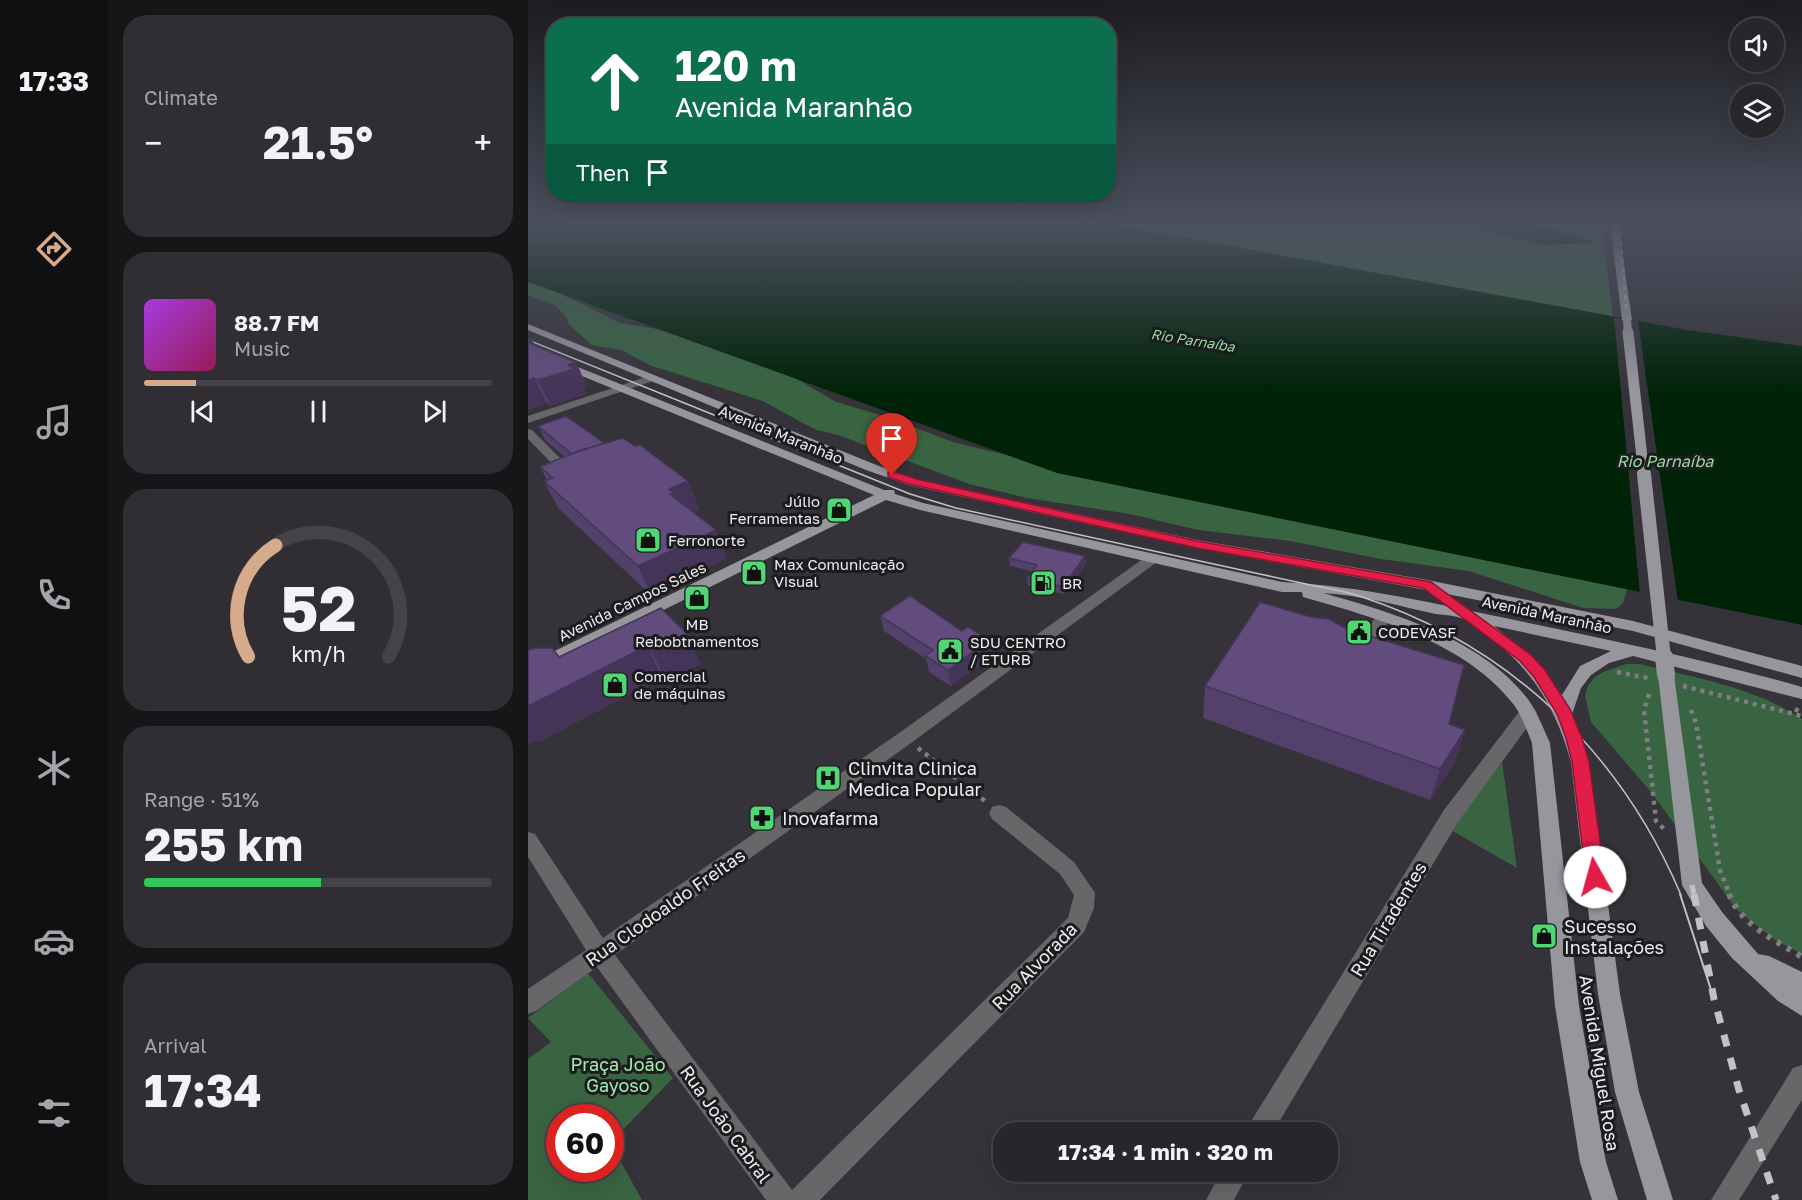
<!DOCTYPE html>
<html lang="en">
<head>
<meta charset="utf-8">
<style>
	:root { --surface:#28262b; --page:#302e33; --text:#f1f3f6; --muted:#a5a5a9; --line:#444347; --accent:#d6ab8b }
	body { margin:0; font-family:"Golos Text",sans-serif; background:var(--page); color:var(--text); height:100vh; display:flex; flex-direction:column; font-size:22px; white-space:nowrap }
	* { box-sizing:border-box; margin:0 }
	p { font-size:20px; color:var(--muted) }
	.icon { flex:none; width:33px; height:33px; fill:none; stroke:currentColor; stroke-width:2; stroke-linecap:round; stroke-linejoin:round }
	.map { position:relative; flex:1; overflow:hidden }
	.drawer { display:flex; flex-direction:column; gap:15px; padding:15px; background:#161518; width:420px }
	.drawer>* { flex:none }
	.hud { position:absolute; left:18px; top:18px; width:570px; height:183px; border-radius:24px; box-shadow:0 6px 24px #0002,0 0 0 2px var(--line); background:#0b6e4f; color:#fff; overflow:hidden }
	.tools { position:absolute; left:1202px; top:18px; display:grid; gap:12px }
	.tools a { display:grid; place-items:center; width:54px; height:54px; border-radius:50%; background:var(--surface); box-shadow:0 6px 24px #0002,0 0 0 2px var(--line); font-size:30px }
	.speed { position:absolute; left:18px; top:1104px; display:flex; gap:12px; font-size:30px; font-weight:700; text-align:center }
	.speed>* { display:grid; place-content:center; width:78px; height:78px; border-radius:50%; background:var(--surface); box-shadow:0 6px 24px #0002,0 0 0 2px var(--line); line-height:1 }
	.speed .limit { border:9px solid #d22; background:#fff; color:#111 }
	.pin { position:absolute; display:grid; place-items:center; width:51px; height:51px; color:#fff; margin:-62px -26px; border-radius:50% 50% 50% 0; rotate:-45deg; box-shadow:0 0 6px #0007 }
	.pin .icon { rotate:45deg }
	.me { position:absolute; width:66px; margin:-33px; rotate:353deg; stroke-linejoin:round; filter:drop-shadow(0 0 4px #0008) }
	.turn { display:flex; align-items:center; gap:21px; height:126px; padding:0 30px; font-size:27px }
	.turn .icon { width:78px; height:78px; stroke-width:2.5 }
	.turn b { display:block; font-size:42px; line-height:51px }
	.then { display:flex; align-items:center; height:57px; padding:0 30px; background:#0003; gap:12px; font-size:22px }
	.big { font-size:45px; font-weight:700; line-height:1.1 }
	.drawer .tile { flex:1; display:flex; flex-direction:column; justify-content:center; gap:9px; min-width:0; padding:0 21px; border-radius:24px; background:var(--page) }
	.drawer .dial { align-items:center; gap:0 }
	.dial svg { height:156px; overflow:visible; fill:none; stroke:var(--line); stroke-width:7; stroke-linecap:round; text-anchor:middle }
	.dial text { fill:var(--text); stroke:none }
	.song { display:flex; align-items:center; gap:18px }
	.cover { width:72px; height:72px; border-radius:9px; background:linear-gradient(135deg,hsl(280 70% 55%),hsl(330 70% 35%)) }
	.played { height:6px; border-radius:3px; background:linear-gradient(90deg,var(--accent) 15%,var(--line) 15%) }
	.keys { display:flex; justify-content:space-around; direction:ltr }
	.heat { display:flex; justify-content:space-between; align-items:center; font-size:33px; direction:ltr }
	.charge { height:9px; border-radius:4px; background:linear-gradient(90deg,#34c759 51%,var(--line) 0) }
	.trip { position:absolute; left:465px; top:1122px; width:345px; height:60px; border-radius:24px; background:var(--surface); box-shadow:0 6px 24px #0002,0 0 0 2px var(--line); font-weight:700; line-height:60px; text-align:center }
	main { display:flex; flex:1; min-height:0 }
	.tab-bar { display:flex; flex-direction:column; width:108px; justify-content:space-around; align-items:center; background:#100f11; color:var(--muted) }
	.tab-bar .icon { width:42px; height:42px }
	.tab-bar .selected { color:var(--accent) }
	.tab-bar b { font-size:27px; color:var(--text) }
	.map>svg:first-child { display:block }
</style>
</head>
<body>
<main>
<nav class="tab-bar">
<b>17:33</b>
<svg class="icon selected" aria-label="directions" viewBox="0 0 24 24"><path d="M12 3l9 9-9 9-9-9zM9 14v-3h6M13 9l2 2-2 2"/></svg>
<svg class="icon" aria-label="music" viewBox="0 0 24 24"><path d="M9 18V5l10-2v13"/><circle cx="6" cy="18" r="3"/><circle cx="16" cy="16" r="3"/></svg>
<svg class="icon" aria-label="phone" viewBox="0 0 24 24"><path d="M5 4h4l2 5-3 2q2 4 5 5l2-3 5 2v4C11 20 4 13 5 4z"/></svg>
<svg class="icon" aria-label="climate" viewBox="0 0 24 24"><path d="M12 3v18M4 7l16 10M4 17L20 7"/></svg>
<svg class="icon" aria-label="car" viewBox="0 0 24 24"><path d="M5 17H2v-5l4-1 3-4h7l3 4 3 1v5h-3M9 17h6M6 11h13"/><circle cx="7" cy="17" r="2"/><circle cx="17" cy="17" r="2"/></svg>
<svg class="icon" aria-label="filters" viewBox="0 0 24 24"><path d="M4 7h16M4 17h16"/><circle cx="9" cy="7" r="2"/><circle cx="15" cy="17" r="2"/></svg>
</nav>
<section class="drawer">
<div class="tile"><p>Climate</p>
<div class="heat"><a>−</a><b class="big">21.5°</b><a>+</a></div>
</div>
<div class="tile">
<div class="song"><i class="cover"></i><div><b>88.7 FM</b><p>Music</p></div></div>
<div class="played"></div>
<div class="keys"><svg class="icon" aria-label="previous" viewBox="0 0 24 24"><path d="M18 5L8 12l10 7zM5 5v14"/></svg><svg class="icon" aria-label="pause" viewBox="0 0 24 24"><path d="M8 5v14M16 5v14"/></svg><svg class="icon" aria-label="next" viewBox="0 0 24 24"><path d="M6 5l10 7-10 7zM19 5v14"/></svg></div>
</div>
<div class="tile dial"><svg viewBox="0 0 100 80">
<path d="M14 69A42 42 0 1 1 86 69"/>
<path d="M14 69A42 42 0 0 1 28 12" stroke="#d6ab8b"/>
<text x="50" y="56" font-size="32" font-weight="700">52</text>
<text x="50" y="72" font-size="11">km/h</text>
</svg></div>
<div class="tile"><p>Range · 51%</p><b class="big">255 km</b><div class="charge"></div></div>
<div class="tile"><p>Arrival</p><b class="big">17:34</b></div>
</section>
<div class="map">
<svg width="1274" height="1200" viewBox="0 0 1274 1200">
	<rect width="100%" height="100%" fill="#353339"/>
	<path fill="#396442" d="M576,223H1066L1074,231L1085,316Z
		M0,247L36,286L35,295L92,323L135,330L250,368L308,402L359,417L425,442L461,451L1100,586L1095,603L1088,609L1055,608L941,571L853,559L762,541L670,530L602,514L499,498L441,484L310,435L289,430L271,421L235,401L124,366L93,350L64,345L41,325L38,317L27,305L0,295Z
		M1098,664H1112C1168,678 1226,687 1274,719V954L1247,940L1209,910L1123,792L1063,722L1057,696L1060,686L1066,678L1075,672Z
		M974,762L989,868L921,829Z
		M60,973L145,1078L83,1142L82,1118H32V1168H82L83,1144L114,1200H0V1059L23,1042L0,1018Z"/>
	<path fill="#002308" d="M0,223H576L1159,330L1274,346V625L529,473L0,282Z
		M927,223H1004L1066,241L1065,243L1014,245Z"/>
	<path fill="#353339" d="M1086,318L1110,321L1150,602L1112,595Z"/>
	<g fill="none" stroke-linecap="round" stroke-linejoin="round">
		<path stroke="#807e84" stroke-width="4.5" stroke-dasharray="4 5" stroke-linecap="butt" d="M1089,672L1120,678
			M1155,686L1274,716
			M1121,694L1116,710L1128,821L1138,831
			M1267,709L1274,713
			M1163,710L1168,723L1192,870L1202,895
			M390,748L457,801"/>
		<path stroke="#807e84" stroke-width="6" stroke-dasharray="4.5 7" stroke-linecap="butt" d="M1201,894C1213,925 1247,940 1274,957"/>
		<path fill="#676669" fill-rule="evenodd" d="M124,375L129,378L128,380L0,423V416Z
			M0,429L4,430L46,472L48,475L46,478H38L0,439Z
			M624,555L631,559L629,562L383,743L87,955L264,1190L540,918L546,895L532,874L464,819L461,813L464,807L471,805L478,807L546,862L567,893L566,908L556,932L292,1200H238L69,967L8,1011L0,1014V989L58,950L0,857V832L7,834L75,938L371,733L619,556Z
			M855,612L863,617L840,656H828L826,652L828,648L850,613Z
			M1000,707L1006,708L1009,713L1006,718L930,822L745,1132H718L722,1123L916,810L994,708Z
			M1274,1065V1100L1211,1200H1183L1265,1068Z
			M693,1172H721L706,1200H678Z"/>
		<path fill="#98969d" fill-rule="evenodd" d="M1082,223H1090L1104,320L1099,323L1094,320Z
			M0,324L346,464L388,479L669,540L899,580L1105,621L1274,666V678L1105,631L899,590L669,548L381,485L338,470L0,330Z
			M0,347L356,490H366L367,494L395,503L754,582C833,586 909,604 987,620C1083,640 1179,660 1274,687V699L1105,656L1081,663L1063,675L1053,688L1044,714L1061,762L1092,994L1111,1092L1145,1200H1119L1087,1092L1070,994L1043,762C1025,697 996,659 940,621C932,616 917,615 908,614C871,606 833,595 795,593C863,612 954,639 999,698C1009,711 1015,728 1022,743L1051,1006L1078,1162L1090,1200H1064L1052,1162L1027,1006L1004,743C999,731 994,716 986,705C938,642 848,618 775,597L774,592H754L392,510L358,500L0,677V664L346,495L0,354ZM966,626L1083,651L1052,666L1034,695L1006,660Z
			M1138,669L1144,671L1146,675L1174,883L1194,912L1230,954L1241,956L1274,972V1016L1250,1001L1204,958L1178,926L1154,885L1130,675L1132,671Z"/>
		<path stroke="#c2c1c6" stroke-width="1.5" d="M0,340L382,494L428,508C512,526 596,545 681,563C713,570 746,577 778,584C796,588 814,590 831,596C980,644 1092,751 1153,895"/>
		<path stroke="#c2c1c6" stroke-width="2" d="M1152,894L1186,999"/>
		<path stroke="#c2c1c6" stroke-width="2" stroke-dasharray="4.5 4.5" stroke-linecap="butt" d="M1092,223L1098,309"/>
		<path stroke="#c2c1c6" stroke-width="5" stroke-dasharray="9 9" stroke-linecap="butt" d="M1164,885L1166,895"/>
		<path stroke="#c2c1c6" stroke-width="7" stroke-dasharray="12 12" stroke-linecap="butt" d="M1166,894L1186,999L1211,1090L1248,1200"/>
		<path stroke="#98969d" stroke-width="8" d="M1099,320L1100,334"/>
		<path stroke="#98969d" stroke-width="11" d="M1100,332L1116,475"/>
		<path stroke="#98969d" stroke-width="14" d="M1116,474L1136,658"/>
		<path stroke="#98969d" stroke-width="18" d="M1136,657L1138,675"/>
	</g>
	<path fill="#53416c" d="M3,338L7,345L48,362L59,387L56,389L58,394L23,406L19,403L0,410Z
		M10,426L76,443L107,446L160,481L171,509L165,512L199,558L123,595L30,508L16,481L19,480L12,467L37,457L17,440Z
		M557,556L558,564L535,594L500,586L499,578L504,571L482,566L481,558Z
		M133,608L173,664L139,683L134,677L11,742L9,740L31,657Z
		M352,616L464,656L423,686L401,672L398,659L356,631Z
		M677,686L921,724L937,730L927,761L902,800L675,718Z"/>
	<path fill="#443558" d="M3,338L15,362L0,350V339Z
		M48,362L59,387L56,389L58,394L23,406L10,380L40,365Z
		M6,378L19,403L0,410V380Z
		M160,481L171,509L155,516L142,494L141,489Z
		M188,530L199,558L123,595L110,566Z
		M557,556L558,564L535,594V587Z
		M159,634L173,664L139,683L124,652Z
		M461,640L464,656L423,686L420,670Z
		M119,646L134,677L11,742L9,740L0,745V706Z
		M937,730L927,761L902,800L912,769Z"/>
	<path fill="#614c7d" stroke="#443558" stroke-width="1.5" d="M0,343L48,362L40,365L46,369L10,380L6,378L0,380Z
		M38,416L76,443L44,454L10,426Z
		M95,438L107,446L112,445L160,481L141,489L146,493L142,494L188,530L110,566L16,481L25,478L12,467L50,451Z
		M495,542L557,556L535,587L499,578L509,565L481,558Z
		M382,596L434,631L440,627L461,640L420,670L397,656L405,650L352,616Z
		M732,602L783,617L801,619L819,629L936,665L921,724L937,730L912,769L677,686Z
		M133,608L159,634L124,652L119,646L0,706V650L8,648H24L31,657Z"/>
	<linearGradient id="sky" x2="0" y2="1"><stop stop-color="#1d1c1f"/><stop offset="0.57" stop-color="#4b505f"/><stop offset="1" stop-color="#4b505f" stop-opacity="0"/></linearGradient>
	<rect width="1274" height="391" fill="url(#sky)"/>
	<path fill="#e11d48" stroke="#92132f" stroke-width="1.5" d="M364,471L388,479L669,541L903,582L1002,654L1017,670L1042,709L1054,738L1061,762L1077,877L1074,883L1067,885L1061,883L1058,877L1044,762L1038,738L1029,714L1006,677L992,661L895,588L669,548L381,484L360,477V472Z"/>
	<defs>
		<g id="shop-square" transform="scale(1.35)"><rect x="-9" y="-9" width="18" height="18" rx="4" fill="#50d675" stroke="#1c1b1e"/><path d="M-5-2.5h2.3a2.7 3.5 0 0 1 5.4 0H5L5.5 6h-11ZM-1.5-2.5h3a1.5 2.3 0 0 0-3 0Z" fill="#111"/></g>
		<g id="fuel-square" transform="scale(1.35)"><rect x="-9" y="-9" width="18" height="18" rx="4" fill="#50d675" stroke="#1c1b1e"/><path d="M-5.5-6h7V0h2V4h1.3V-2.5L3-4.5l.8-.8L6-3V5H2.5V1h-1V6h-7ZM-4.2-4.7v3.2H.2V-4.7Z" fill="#111"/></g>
		<g id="civic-square" transform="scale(1.35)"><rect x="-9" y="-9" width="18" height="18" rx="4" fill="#50d675" stroke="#1c1b1e"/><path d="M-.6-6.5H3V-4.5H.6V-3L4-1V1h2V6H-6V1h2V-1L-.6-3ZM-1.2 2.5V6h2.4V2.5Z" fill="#111"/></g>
		<g id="hospital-square" transform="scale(1.35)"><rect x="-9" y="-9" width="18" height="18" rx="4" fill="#50d675" stroke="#1c1b1e"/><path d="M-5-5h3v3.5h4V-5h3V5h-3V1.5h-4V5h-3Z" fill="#111"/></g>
		<g id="pharmacy-square" transform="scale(1.35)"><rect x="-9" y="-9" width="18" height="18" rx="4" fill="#50d675" stroke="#1c1b1e"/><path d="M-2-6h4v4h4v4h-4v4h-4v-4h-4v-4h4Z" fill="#111"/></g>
	</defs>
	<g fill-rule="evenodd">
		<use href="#shop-square" x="311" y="510"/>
		<use href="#shop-square" x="120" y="540"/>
		<use href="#shop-square" x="226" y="573"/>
		<use href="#fuel-square" x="515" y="583"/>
		<use href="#shop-square" x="169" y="598"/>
		<use href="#civic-square" x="831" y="632"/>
		<use href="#civic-square" x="422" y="651"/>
		<use href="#shop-square" x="87" y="685"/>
		<use href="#hospital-square" x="300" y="778"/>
		<use href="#pharmacy-square" x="234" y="818"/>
		<use href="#shop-square" x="1016" y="936"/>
	</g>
	<g text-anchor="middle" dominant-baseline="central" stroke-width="6" stroke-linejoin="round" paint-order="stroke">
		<g font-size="14" font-style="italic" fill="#93dda1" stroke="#1c1b1e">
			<text transform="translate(665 340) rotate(9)">Rio Parnaíba</text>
		</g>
		<g font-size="15" fill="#edecf0" stroke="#1c1b1e">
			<text transform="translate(253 434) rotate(22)">Avenida Maranhão</text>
			<text transform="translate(104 601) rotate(-26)">Avenida Campos Sales</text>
			<text transform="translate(1019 614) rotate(12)">Avenida Maranhão</text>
		</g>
		<g font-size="15" fill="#edecf0" stroke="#1c1b1e" text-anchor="start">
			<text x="292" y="501" text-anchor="end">Júlio<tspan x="292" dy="17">Ferramentas</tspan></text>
			<text x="140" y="540">Ferronorte</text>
			<text x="246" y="564">Max Comunicação<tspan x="246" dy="17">Visual</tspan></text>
			<text x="534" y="583">BR</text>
			<text x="169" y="624" text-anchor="middle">MB<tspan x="169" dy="17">Rebobtnamentos</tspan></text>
			<text x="850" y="632">CODEVASF</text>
			<text x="442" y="642">SDU CENTRO<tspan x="442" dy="17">/ ETURB</tspan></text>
			<text x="106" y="676">Comercial<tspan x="106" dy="17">de máquinas</tspan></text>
		</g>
		<g font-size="16" font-style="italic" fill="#93dda1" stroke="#1c1b1e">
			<text x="1137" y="461">Rio Parnaíba</text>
		</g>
		<g font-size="18" fill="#edecf0" stroke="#1c1b1e" text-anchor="start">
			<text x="320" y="768">Clinvita Clinica<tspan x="320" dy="21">Medica Popular</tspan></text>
			<text x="254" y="818">Inovafarma</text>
			<text x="1036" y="926">Sucesso<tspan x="1036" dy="21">Instalações</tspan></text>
		</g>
		<g font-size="18" fill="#edecf0" stroke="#1c1b1e">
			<text transform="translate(137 907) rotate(-35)">Rua Clodoaldo Freitas</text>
			<text transform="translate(860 919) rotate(-59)">Rua Tiradentes</text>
			<text transform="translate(506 966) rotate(-46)">Rua Alvorada</text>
			<text transform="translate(1072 1063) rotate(81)">Avenida Miguel Rosa</text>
			<text transform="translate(198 1124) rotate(54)">Rua João Cabral</text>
		</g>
		<g font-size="18" fill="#a1ecaf" stroke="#1c1b1e">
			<text x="90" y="1064">Praça João<tspan x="90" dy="21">Gayoso</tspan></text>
		</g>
	</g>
</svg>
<div class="tools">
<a><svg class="icon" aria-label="sound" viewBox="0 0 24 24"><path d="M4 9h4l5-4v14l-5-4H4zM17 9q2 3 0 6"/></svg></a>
<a><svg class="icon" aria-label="layers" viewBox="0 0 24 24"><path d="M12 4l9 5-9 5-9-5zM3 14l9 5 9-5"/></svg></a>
</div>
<div class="speed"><div class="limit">60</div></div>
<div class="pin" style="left:364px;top:475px;background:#d93025"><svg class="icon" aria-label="arrive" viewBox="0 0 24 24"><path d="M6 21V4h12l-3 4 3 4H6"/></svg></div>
<svg class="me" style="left:1067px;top:877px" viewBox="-20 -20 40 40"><circle r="19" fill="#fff"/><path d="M0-13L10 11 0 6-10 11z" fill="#e11d48"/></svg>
<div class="trip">17:34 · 1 min · 320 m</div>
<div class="hud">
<div class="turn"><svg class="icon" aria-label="ahead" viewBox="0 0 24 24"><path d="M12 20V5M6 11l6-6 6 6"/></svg><div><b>120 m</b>Avenida Maranhão</div></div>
<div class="then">Then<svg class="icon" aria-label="arrive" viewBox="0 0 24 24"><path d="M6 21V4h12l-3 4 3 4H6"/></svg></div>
</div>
</div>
</main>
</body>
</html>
